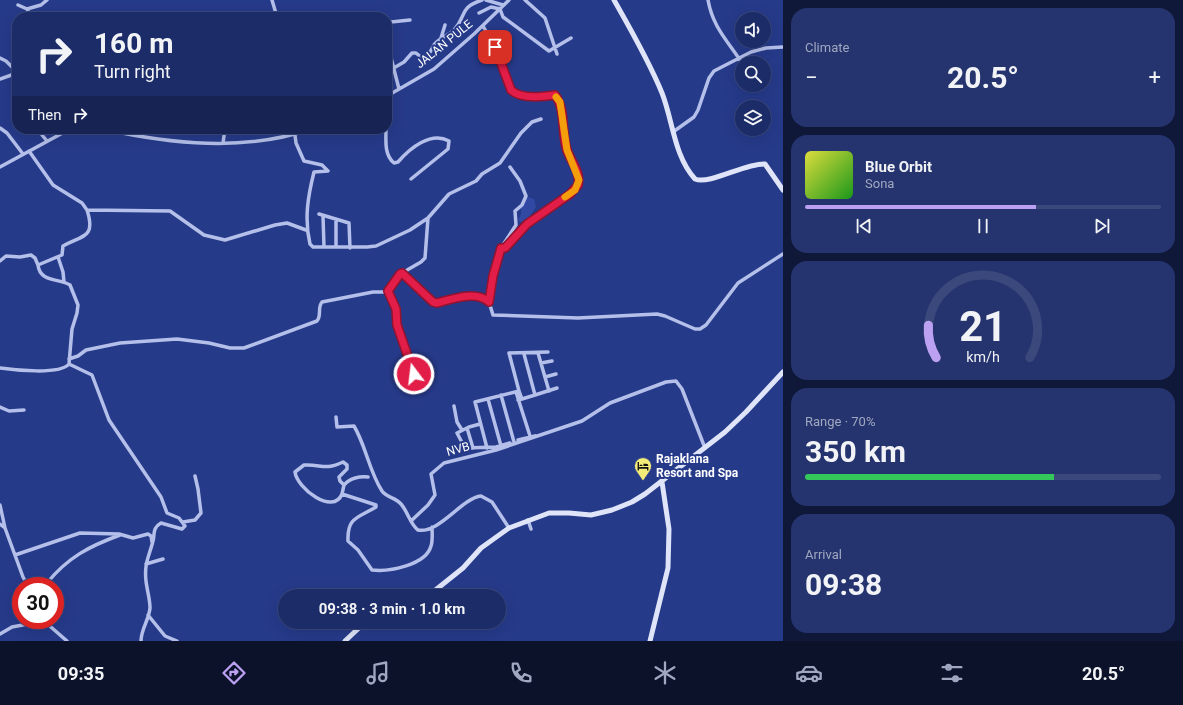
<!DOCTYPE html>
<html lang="en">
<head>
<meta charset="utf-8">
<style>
	:root { --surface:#1c2c68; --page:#25346e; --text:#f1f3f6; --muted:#a0a7c0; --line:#3a487c; --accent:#bca0f2 }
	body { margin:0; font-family:Roboto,sans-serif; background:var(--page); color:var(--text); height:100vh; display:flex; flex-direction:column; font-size:15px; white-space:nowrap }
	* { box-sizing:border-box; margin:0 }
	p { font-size:13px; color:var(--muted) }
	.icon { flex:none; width:22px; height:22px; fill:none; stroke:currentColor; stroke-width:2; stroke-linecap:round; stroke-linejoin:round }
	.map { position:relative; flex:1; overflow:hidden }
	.details { display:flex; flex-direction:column; gap:8px; padding:8px; background:#0f1839; width:400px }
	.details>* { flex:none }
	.top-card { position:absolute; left:12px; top:12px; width:380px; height:122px; border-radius:16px; box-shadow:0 4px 16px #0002,0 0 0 1px var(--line); background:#1c2c68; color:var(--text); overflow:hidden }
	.controls { position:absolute; left:735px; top:12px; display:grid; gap:8px }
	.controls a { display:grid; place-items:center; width:36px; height:36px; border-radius:50%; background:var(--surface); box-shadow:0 4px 16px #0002,0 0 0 1px var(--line); font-size:20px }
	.speed { position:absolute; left:12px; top:577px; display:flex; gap:8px; font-size:20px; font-weight:700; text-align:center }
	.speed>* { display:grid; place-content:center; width:52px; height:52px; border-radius:50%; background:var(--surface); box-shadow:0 4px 16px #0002,0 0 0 1px var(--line); line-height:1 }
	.speed .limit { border:6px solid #d22; background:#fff; color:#111 }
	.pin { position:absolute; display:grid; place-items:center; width:34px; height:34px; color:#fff; margin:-17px; border-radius:8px; box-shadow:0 2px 6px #0006 }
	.me { position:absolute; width:44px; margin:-22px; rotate:345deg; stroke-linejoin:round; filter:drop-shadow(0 0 3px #0008) }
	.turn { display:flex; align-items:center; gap:14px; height:84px; padding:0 16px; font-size:18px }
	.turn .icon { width:52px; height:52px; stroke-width:2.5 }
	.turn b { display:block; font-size:28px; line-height:34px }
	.then { display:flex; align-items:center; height:38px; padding:0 16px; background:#0003; gap:8px; font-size:15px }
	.big { font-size:30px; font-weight:700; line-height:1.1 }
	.details .card { flex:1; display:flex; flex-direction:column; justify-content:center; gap:6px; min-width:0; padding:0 14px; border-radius:16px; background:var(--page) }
	.details .dial { align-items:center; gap:0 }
	.dial svg { height:104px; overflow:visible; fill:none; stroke:var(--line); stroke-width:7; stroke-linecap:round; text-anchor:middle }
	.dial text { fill:var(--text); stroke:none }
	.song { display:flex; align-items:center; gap:12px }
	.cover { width:48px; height:48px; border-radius:6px; background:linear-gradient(135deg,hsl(60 70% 55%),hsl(120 70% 35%)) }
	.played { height:4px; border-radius:2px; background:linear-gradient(90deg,var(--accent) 65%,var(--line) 65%) }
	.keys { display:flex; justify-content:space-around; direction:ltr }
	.heat { display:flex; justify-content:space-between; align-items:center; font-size:22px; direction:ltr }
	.charge { height:6px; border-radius:3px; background:linear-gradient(90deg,#34c759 70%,var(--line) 0) }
	.trip { position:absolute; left:278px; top:589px; width:228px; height:40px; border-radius:20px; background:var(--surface); box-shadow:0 4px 16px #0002,0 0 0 1px var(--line); font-weight:700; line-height:40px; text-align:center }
	.menu { display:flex; height:64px; justify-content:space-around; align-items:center; background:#0b122a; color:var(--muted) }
	.menu .icon { width:28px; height:28px }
	.menu .current { color:var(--accent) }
	.menu b { font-size:18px; color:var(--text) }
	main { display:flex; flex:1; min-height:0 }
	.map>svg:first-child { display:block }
</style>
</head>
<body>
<main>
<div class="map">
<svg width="783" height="641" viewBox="0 0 783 641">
	<rect width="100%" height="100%" fill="#263a8a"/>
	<path fill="#3149a2" d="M528,197L534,199L536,207L524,225L518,220L521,214V204Z"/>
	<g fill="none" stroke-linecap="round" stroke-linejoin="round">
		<path stroke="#b4bfea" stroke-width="3.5" d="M272,0L277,17
			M486,0L503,5
			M525,0L545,18L557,54
			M708,0C713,28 728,41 742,63
			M18,5L27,9L31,17
			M27,9L41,5L47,0
			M479,13L491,7L500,9L503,17L549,51L571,38
			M387,25L391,22L410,20
			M483,26L495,47L511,90C520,99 542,97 555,95L560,102L567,150L579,180C576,193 541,214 528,223C519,230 513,240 505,248H501
			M441,38L445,25
			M387,42L399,89
			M0,58L6,61L17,72
			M387,72L404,62L412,53H416L422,58C430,55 430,52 434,45C439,38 448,36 454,30C467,16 458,8 482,0
			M0,79L17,73
			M387,96L434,69L474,34L509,0
			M0,128L7,133L23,154
			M42,129V135L47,141
			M103,129C170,144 245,152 311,129
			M386,129C386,140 384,155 394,163L398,162C410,148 431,131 449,141L448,149L411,179
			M673,132L694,117L698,110L709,78L714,71L751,52L766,48L783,47
			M295,135L296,143L304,161L322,165L328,171L314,172C308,196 304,219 310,244L313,247H367L376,246L410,230L428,218L449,194L476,181L482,174L500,163L521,133L532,122L541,119
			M223,143L225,129
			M29,151L53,185L82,203L87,210L170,211L204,235L225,240L275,225L287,223L306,230
			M0,167L70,129
			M510,167L520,181L526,196L522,205L515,211L516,225L501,248L490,291L489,302L493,315L578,318L657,314L665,316L695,329H700L706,325L738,283L783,254
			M319,214L349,223L350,248
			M323,216L324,247
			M336,219V247
			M58,257L63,272L64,282
			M0,261L6,256L20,257L31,255L35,258L38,265L62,255L63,246C83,235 96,238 87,210
			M402,273L421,262L425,258L428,218
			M388,291L402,273L433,302L437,303C452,299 475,290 489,302
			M538,353L549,391
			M69,359L78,356L86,350L120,343L177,339L209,343L230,348H244L317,321C322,315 317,308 322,302L373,292H389L396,309L397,325L418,385
			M541,363L552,361
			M69,364L92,375L109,420L161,497L167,513L179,518L185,526L182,529L161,523C152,528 155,534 153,541C149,557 144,563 146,581C147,590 150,599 150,608C149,620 141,629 141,641
			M0,368C14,370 60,375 69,364L72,329L77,313L78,305L70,285C60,278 40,283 38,265
			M545,377L556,374
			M519,391L509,353L548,352
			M516,392L530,436
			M501,395L514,442
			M535,395L557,388
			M488,399L501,446
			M522,399L535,395L524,354
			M454,406L457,422L462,430
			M0,407L9,411L24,410
			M336,417L337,427L354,426C366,446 369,471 382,491C387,498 395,497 401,504C408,512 410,524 418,530C439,534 462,498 481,496L492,502L509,528
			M480,424L469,427L457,433L465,448L496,447L510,443
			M467,428L473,448
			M518,440L535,436
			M487,448L475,402L519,391L522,399L518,400
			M344,485C350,478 360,476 368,477
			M342,494L344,485L340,481L339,477L347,469V465L343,462C324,471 322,464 304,465L295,472C297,488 333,516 342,494L376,505V507C358,518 347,517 348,541L358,550L372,570C389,572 426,565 431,546C433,540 432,532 432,527
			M0,505L5,528L23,577L28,586
			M528,520L531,529
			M411,521L428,505L435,495L431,474L444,463L496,450L582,421L610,403L666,382L676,381L682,389L705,448
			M183,522L195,520L201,513L198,489L195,476
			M0,524L5,528
			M15,555L80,533L119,534L133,538L148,534L151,536L152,542
			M146,564L163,559
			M33,586L47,583C68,557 90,546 120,535
			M148,615L165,636L177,641
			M0,634L12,627L44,621L67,641"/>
		<path stroke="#dfe4f8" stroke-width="5" d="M614,0C631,30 649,61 662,93C673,121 674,156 695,179C710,185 745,163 765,164L783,190
			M428,596L463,568L481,548L509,528L549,513H569L591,515L612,510L632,502L645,494L725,432L746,412L783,372
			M345,641L362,625L369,622
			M650,641L668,568L669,529L662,482"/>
	</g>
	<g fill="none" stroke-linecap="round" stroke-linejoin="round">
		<g stroke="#92132f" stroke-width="10">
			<path id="route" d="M414,374L397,325L396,309L388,291L400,274L402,273L433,302L437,303C452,299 476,290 489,302L493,276L501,248H505L527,224L570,194L578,185C581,172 571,162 567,150C561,132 566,109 555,95C542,97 520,99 511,90L495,47"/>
		</g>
		<use href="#route" stroke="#e11d48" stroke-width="7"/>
		<path stroke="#f59e0b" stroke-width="7" d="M556,97L560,102L567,150L579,180L575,190L565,197"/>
	</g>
	<defs>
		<g id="hotel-pin" transform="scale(0.9)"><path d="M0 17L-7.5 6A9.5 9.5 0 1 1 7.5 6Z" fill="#f3ec79" stroke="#263a8a"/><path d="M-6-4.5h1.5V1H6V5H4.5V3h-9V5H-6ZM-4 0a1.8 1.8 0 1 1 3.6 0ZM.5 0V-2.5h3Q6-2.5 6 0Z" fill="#111"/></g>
	</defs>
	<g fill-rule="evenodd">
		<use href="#hotel-pin" x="643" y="466"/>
	</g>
	<g text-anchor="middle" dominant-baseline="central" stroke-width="4" stroke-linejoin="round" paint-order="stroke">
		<g font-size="12" fill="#fff" stroke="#263a8a">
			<text transform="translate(444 44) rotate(-39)">JALAN PULE</text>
			<text transform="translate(458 449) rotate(-16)">NVB</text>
		</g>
		<g font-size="12" font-weight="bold" fill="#fff" stroke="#263a8a" text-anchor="start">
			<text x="656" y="459">Rajaklana<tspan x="656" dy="14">Resort and Spa</tspan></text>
		</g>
	</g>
</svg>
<div class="controls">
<a><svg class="icon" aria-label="sound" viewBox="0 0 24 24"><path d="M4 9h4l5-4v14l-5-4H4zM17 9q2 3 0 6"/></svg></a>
<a><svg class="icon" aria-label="search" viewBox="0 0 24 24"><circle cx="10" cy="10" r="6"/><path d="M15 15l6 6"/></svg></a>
<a><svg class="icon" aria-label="layers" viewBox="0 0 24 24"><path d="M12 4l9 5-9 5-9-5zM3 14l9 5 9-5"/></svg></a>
</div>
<div class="speed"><div class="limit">30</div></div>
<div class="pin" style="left:495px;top:47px;background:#d93025"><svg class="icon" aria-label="arrive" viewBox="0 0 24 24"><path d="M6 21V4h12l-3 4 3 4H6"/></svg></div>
<svg class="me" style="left:414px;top:374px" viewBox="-20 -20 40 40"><circle r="17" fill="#e11d48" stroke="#fff" stroke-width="3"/><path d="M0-11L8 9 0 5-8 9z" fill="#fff"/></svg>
<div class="trip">09:38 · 3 min · 1.0 km</div>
<div class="top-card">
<div class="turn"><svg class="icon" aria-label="right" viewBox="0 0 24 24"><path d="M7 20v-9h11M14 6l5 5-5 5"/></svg><div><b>160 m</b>Turn right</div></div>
<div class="then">Then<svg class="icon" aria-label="right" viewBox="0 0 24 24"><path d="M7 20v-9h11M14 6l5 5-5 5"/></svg></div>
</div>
</div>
<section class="details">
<div class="card"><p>Climate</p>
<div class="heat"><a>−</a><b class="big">20.5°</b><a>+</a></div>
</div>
<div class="card">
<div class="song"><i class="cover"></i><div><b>Blue Orbit</b><p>Sona</p></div></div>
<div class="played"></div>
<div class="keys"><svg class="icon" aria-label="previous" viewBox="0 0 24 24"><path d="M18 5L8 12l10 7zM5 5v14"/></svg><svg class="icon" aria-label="pause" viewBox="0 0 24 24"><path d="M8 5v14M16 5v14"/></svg><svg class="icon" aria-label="next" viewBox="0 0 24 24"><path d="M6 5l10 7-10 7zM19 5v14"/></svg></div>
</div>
<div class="card dial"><svg viewBox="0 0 100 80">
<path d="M14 69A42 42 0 1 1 86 69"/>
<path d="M14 69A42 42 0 0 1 8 44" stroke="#bca0f2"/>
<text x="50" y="56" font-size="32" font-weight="700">21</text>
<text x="50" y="72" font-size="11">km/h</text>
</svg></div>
<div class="card"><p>Range · 70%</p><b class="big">350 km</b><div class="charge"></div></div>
<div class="card"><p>Arrival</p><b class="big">09:38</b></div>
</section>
</main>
<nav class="menu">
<b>09:35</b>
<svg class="icon current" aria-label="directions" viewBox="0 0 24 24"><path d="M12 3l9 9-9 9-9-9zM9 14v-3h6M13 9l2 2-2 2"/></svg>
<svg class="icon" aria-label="music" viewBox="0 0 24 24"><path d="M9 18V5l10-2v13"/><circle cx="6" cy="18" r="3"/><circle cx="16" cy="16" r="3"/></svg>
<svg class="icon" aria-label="phone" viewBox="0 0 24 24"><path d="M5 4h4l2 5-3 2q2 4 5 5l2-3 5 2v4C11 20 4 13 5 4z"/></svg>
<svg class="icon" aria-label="climate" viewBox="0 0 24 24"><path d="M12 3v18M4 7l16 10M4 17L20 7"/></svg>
<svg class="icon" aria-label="car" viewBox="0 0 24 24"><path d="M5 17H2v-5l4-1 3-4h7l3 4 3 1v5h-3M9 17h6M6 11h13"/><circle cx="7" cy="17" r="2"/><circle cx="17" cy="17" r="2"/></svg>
<svg class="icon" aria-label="filters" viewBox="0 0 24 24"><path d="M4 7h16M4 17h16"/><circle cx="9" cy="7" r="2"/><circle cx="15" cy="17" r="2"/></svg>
<b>20.5°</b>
</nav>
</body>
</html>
